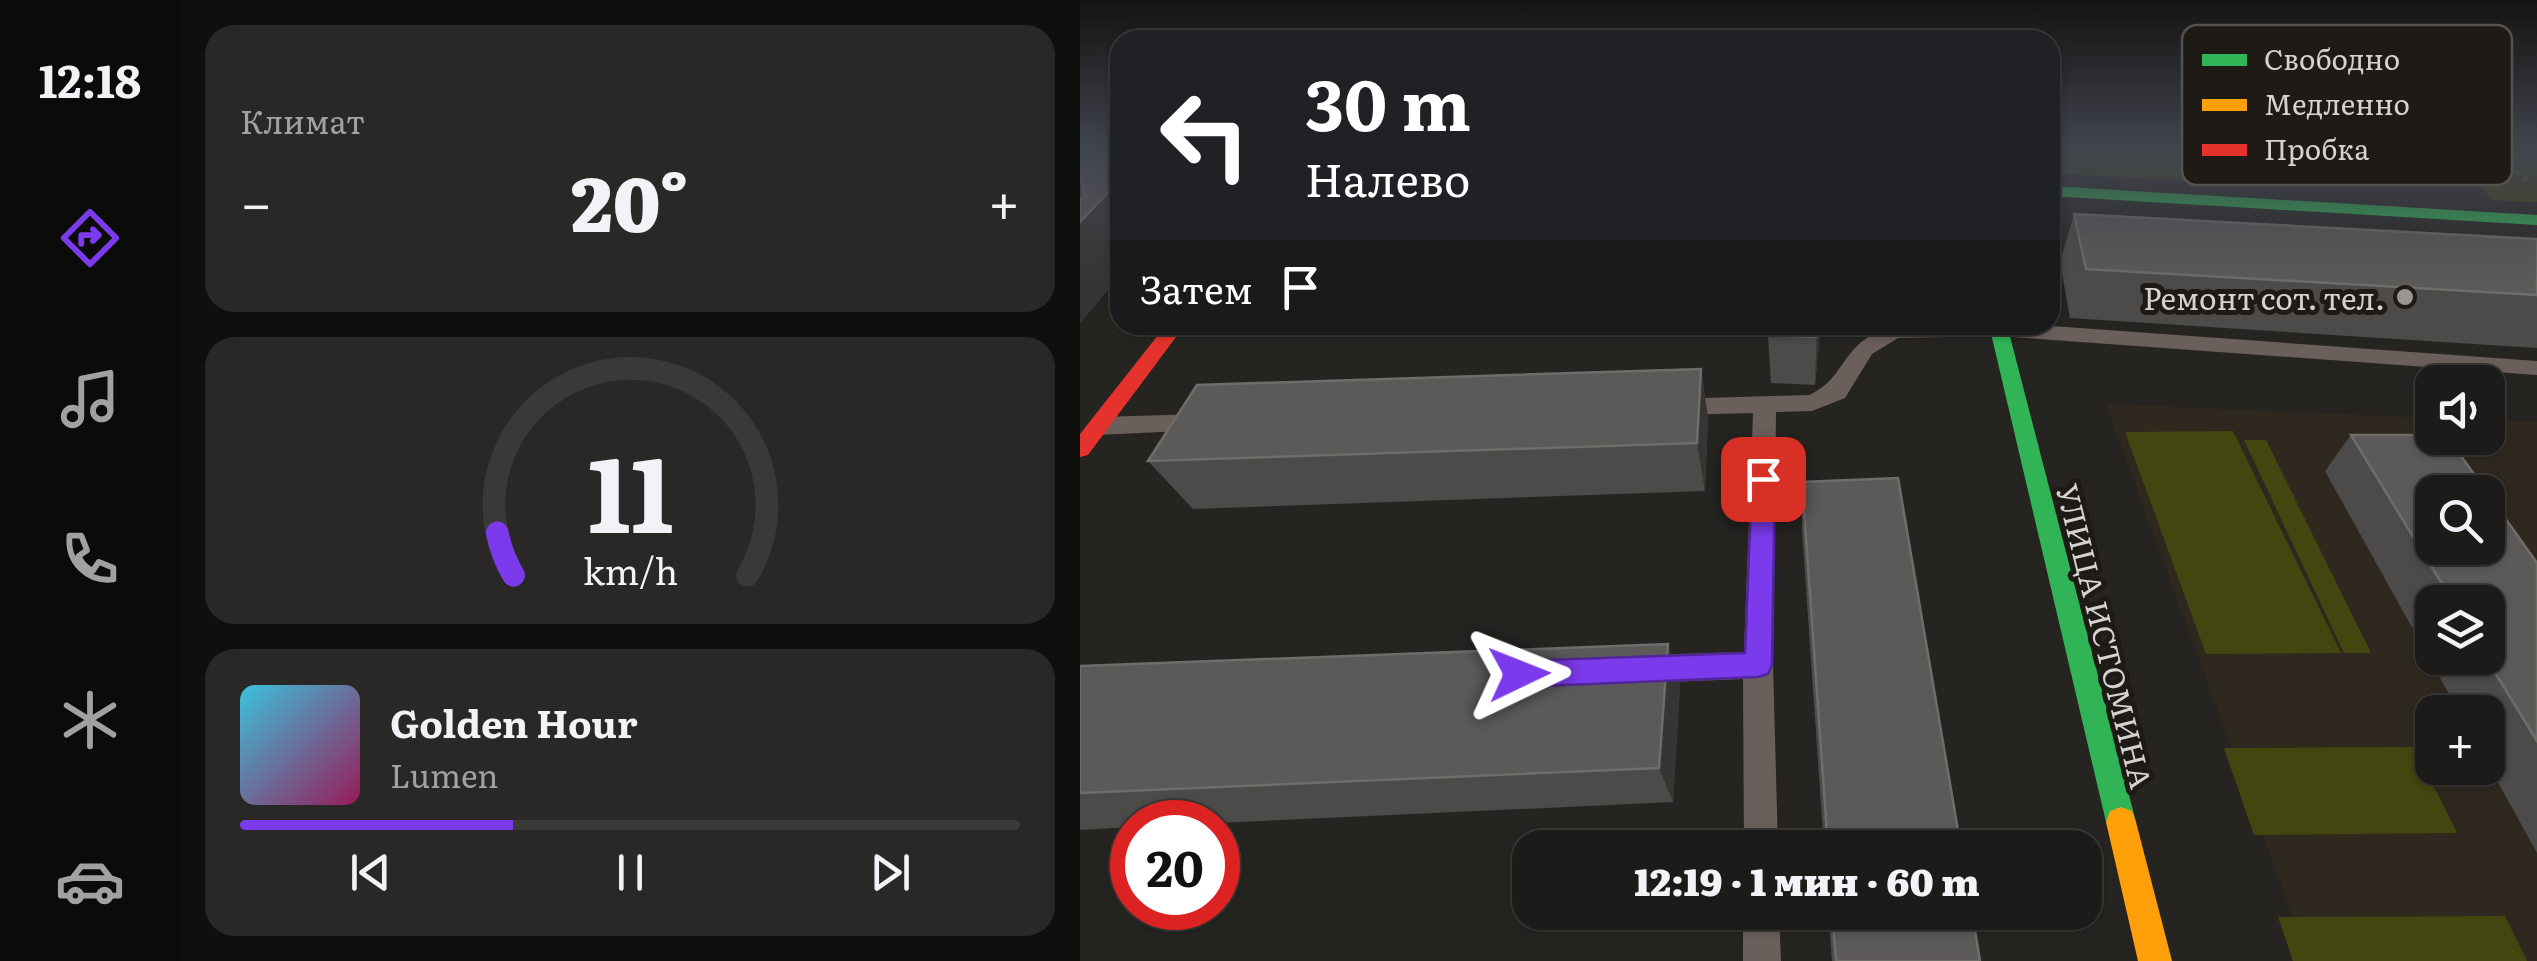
<!DOCTYPE html>
<html lang="ru">
<head>
<meta charset="utf-8">
<style>
	:root { --surface:#1c1b19; --page:#292826; --text:#f1f3f6; --muted:#a0a1a2; --line:#3a3938; --accent:#7c3aed }
	body { margin:0; font-family:Literata,serif; background:var(--page); color:var(--text); height:100vh; display:flex; flex-direction:column; font-size:38px; white-space:nowrap }
	* { box-sizing:border-box; margin:0 }
	p { font-size:32px; color:var(--muted) }
	.icon { flex:none; width:55px; height:55px; fill:none; stroke:currentColor; stroke-width:2; stroke-linecap:round; stroke-linejoin:round }
	.map { position:relative; flex:1; overflow:hidden }
	.sheet { display:flex; flex-direction:column; gap:25px; padding:25px; background:#0f0f0e; width:900px }
	.sheet>* { flex:none }
	.banner { position:absolute; left:30px; top:30px; width:950px; height:305px; border-radius:30px; box-shadow:0 2px 8px #0004,0 0 0 2px var(--line); background:#202124; color:#fff; overflow:hidden }
	.tools { position:absolute; left:1335px; top:365px; display:grid; gap:20px }
	.tools a { display:grid; place-items:center; width:90px; height:90px; border-radius:20px; background:var(--surface); box-shadow:0 2px 8px #0004,0 0 0 2px var(--line); font-size:50px }
	.speed { position:absolute; left:30px; top:800px; display:flex; gap:20px; font-size:50px; font-weight:700; text-align:center }
	.speed>* { display:grid; place-content:center; width:130px; height:130px; border-radius:50%; background:var(--surface); box-shadow:0 2px 8px #0004,0 0 0 2px var(--line); line-height:1 }
	.speed .limit { border:15px solid #d22; background:#fff; color:#111 }
	.pin { position:absolute; display:grid; place-items:center; width:85px; height:85px; color:#fff; margin:-42px; border-radius:20px; box-shadow:0 5px 15px #0006 }
	.me { position:absolute; width:110px; margin:-55px; rotate:88deg; stroke-linejoin:round; filter:drop-shadow(0 0 8px #0008) }
	.turn { display:flex; align-items:center; gap:35px; height:210px; padding:0 30px; font-size:45px }
	.turn .icon { width:130px; height:130px; stroke-width:2.5 }
	.turn b { display:block; font-size:70px; line-height:85px }
	.then { display:flex; align-items:center; height:95px; padding:0 30px; background:#0003; gap:20px; font-size:38px }
	.big { font-size:75px; font-weight:800; line-height:1.1 }
	.sheet .tile { flex:1; display:flex; flex-direction:column; justify-content:center; gap:15px; min-width:0; padding:0 35px; border-radius:30px; background:var(--page) }
	.sheet .dial { align-items:center; gap:0 }
	.dial svg { height:260px; overflow:visible; fill:none; stroke:var(--line); stroke-width:7; stroke-linecap:round; text-anchor:middle }
	.dial text { fill:var(--text); stroke:none }
	.song { display:flex; align-items:center; gap:30px }
	.cover { width:120px; height:120px; border-radius:15px; background:linear-gradient(135deg,hsl(190 70% 55%),hsl(330 70% 35%)) }
	.played { height:10px; border-radius:5px; background:linear-gradient(90deg,var(--accent) 35%,var(--line) 35%) }
	.keys { display:flex; justify-content:space-around; direction:ltr }
	.heat { display:flex; justify-content:space-between; align-items:center; font-size:55px; direction:ltr }
	.trip { position:absolute; left:432px; top:830px; width:590px; height:100px; border-radius:30px; background:var(--surface); box-shadow:0 2px 8px #0004,0 0 0 2px var(--line); font-weight:800; line-height:100px; text-align:center }
	main { display:flex; flex:1; min-height:0 }
	.menu { display:flex; flex-direction:column; width:180px; justify-content:space-around; align-items:center; background:#0b0b0a; color:var(--muted) }
	.menu .icon { width:70px; height:70px }
	.menu .current { color:var(--accent) }
	.menu b { font-size:45px; color:var(--text) }
	.map>svg:first-child { display:block }
</style>
</head>
<body>
<main>
<nav class="menu">
<b>12:18</b>
<svg class="icon current" aria-label="directions" viewBox="0 0 24 24"><path d="M12 3l9 9-9 9-9-9zM9 14v-3h6M13 9l2 2-2 2"/></svg>
<svg class="icon" aria-label="music" viewBox="0 0 24 24"><path d="M9 18V5l10-2v13"/><circle cx="6" cy="18" r="3"/><circle cx="16" cy="16" r="3"/></svg>
<svg class="icon" aria-label="phone" viewBox="0 0 24 24"><path d="M5 4h4l2 5-3 2q2 4 5 5l2-3 5 2v4C11 20 4 13 5 4z"/></svg>
<svg class="icon" aria-label="climate" viewBox="0 0 24 24"><path d="M12 3v18M4 7l16 10M4 17L20 7"/></svg>
<svg class="icon" aria-label="car" viewBox="0 0 24 24"><path d="M5 17H2v-5l4-1 3-4h7l3 4 3 1v5h-3M9 17h6M6 11h13"/><circle cx="7" cy="17" r="2"/><circle cx="17" cy="17" r="2"/></svg>
</nav>
<section class="sheet">
<div class="tile"><p>Климат</p>
<div class="heat"><a>−</a><b class="big">20°</b><a>+</a></div>
</div>
<div class="tile dial"><svg viewBox="0 0 100 80">
<path d="M14 69A42 42 0 1 1 86 69"/>
<path d="M14 69A42 42 0 0 1 9 56" stroke="#7c3aed"/>
<text x="50" y="56" font-size="32" font-weight="700">11</text>
<text x="50" y="72" font-size="11">km/h</text>
</svg></div>
<div class="tile">
<div class="song"><i class="cover"></i><div><b>Golden Hour</b><p>Lumen</p></div></div>
<div class="played"></div>
<div class="keys"><svg class="icon" aria-label="previous" viewBox="0 0 24 24"><path d="M18 5L8 12l10 7zM5 5v14"/></svg><svg class="icon" aria-label="pause" viewBox="0 0 24 24"><path d="M8 5v14M16 5v14"/></svg><svg class="icon" aria-label="next" viewBox="0 0 24 24"><path d="M6 5l10 7-10 7zM19 5v14"/></svg></div>
</div>
</section>
<div class="map">
<svg width="1457" height="961" viewBox="0 0 1457 961">
	<rect width="100%" height="100%" fill="#262421"/>
	<path fill="#2e281f" fill-rule="evenodd" d="M1026,404L1352,418V438H1408V420L1457,422V961H1229ZM1352,492H1408V548H1352ZM1352,602H1408V658H1352ZM1352,712H1408V768H1352Z"/>
	<path fill="#43460e" d="M970,151H1445L1457,161V202L1412,200L1389,170L1131,156L1141,183L970,173Z
		M1153,431L1261,653L1126,654L1045,432Z
		M1164,440H1186L1291,653H1264Z
		M1334,747L1377,833L1174,835L1144,748Z
		M1425,916L1447,961H1213L1198,917Z"/>
	<g fill="none" stroke-linecap="round" stroke-linejoin="round">
		<path stroke="#68605d" stroke-width="5" stroke-dasharray="4 6" stroke-linecap="butt" d="M1414,151L1452,185"/>
		<path fill="#6b5f5c" fill-rule="evenodd" d="M735,325H958L1457,361V375L919,336L818,338L792,354L765,398L732,411L696,412L693,665L698,848H664L663,679L564,683L553,679L549,669L553,659L564,655L664,652L673,413L592,415L580,407L592,399L729,395C761,381 762,352 790,336L745,332Z
			M123,414L135,422L123,430L18,435L6,426L18,417Z
			M663,912H699L701,961H663Z"/>
		<path fill="#30b455" fill-rule="evenodd" d="M970,186L1457,215V225L970,196Z
			M909,325H927L1056,822L1052,833L1041,837L1030,833L1026,822Z"/>
		<path fill="#ff9f0a" fill-rule="evenodd" d="M1041,807L1052,811L1056,822L1092,961H1058L1026,822L1030,811Z"/>
		<path fill="#e5322d" fill-rule="evenodd" d="M86,325H105L8,455L0,457V434Z"/>
	</g>
	<path fill="#4d4b49" fill-rule="evenodd" d="M0,151H40V275L0,323Z
		M994,214L1457,239V348L990,318L980,262Z
		M740,333L735,385L691,383L688,335Z
		M621,369L628,418L625,491L113,509L68,461Z
		M1271,435L1457,563V853L1408,764V712H1379L1245,471ZM1352,602H1408V658H1352Z
		M722,482L881,848H744L722,530Z
		M588,644L600,685L593,802L138,823L52,822V827L0,830V666Z
		M748,912H892L900,961H752Z"/>
	<path fill="#373533" d="M40,180V275L0,323V222Z
		M737,325H740V333L735,385Z
		M621,369L628,418L625,491L617,443Z
		M588,644L600,685L593,802L579,768Z"/>
	<path fill="#5c5a58" stroke="#6f6d6a" stroke-width="2.5" d="M0,151H40V180L0,222V200L5,196L2,181H0Z
		M994,214L1457,239V295L1006,269Z
		M690,325H737L736,337L688,335Z
		M621,369L617,443L68,461L117,385Z
		M1271,435H1352V438H1368L1407,492H1352V548H1408V494L1457,563V741L1406,658L1408,602H1373Z
		M818,478L881,848H748L722,482Z
		M588,644L579,768L0,793V666Z
		M752,912H892L900,961H756Z"/>
	<linearGradient id="sky" x2="0" y2="1"><stop stop-color="#151412"/><stop offset="0.53" stop-color="#41454e"/><stop offset="1" stop-color="#41454e" stop-opacity="0"/></linearGradient>
	<rect width="1457" height="285" fill="url(#sky)"/>
	<path fill="#7c3aed" stroke="#51269a" stroke-width="2.5" d="M683,470L695,479L692,665L688,674L678,677L439,687L429,683L425,674L429,665L439,661L665,653L672,479Z"/>
	<circle fill="#989693" stroke="#1e1b17" stroke-width="4" cx="1325" cy="297" r="10"/>
	<g text-anchor="middle" dominant-baseline="central" stroke-width="10" stroke-linejoin="round" paint-order="stroke">
		<g font-size="30" fill="#d5d3d0" stroke="#1e1b17" text-anchor="end">
			<text x="1305" y="297">Ремонт сот. тел.</text>
		</g>
		<g font-size="30" fill="#d5d3d0" stroke="#1e1b17">
			<text transform="translate(1026 636) rotate(76)">УЛИЦА ИСТОМИНА</text>
		</g>
	</g>
	<rect x="1102" y="25" width="330" height="160" rx="15" fill="#1e1b17" stroke="#55524e" stroke-width="2.5"/>
	<rect x="1122" y="54" width="45" height="12" fill="#30b455"/>
	<rect x="1122" y="99" width="45" height="12" fill="#ff9f0a"/>
	<rect x="1122" y="144" width="45" height="12" fill="#e5322d"/>
	<g font-size="28" fill="#d5d3d0">
		<text x="1184" y="70">Свободно</text>
		<text x="1184" y="115">Медленно</text>
		<text x="1184" y="160">Пробка</text>
	</g>
</svg>
<div class="tools">
<a><svg class="icon" aria-label="sound" viewBox="0 0 24 24"><path d="M4 9h4l5-4v14l-5-4H4zM17 9q2 3 0 6"/></svg></a>
<a><svg class="icon" aria-label="search" viewBox="0 0 24 24"><circle cx="10" cy="10" r="6"/><path d="M15 15l6 6"/></svg></a>
<a><svg class="icon" aria-label="layers" viewBox="0 0 24 24"><path d="M12 4l9 5-9 5-9-5zM3 14l9 5 9-5"/></svg></a>
<a>+</a>
</div>
<div class="speed"><div class="limit">20</div></div>
<div class="pin" style="left:683px;top:479px;background:#d93025"><svg class="icon" aria-label="arrive" viewBox="0 0 24 24"><path d="M6 21V4h12l-3 4 3 4H6"/></svg></div>
<svg class="me" style="left:439px;top:674px" viewBox="-20 -20 40 40"><path d="M0-17L14 15 0 8-14 15z" fill="#7c3aed" stroke="#fff" stroke-width="4"/></svg>
<div class="trip">12:19 · 1 мин · 60 m</div>
<div class="banner">
<div class="turn"><svg class="icon" aria-label="left" viewBox="0 0 24 24"><path d="M17 20v-9H6M10 6l-5 5 5 5"/></svg><div><b>30 m</b>Налево</div></div>
<div class="then">Затем<svg class="icon" aria-label="arrive" viewBox="0 0 24 24"><path d="M6 21V4h12l-3 4 3 4H6"/></svg></div>
</div>
</div>
</main>
</body>
</html>
